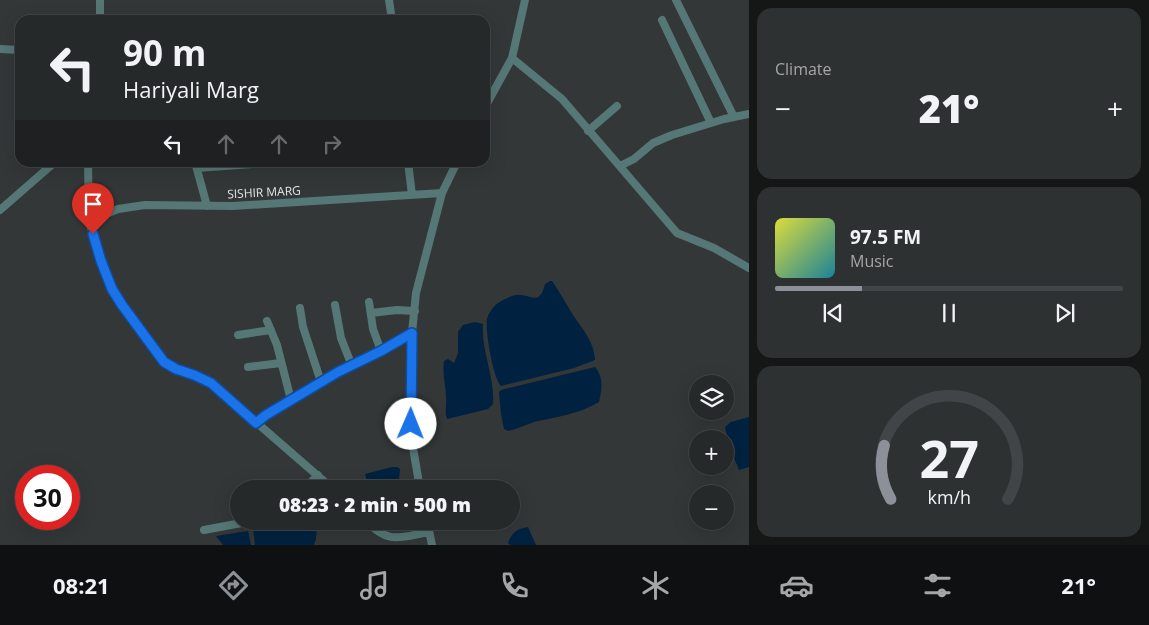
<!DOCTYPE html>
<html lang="en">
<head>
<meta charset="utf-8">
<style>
	:root { --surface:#26292a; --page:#2e3132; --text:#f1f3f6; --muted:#a4a6a8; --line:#424547; --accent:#8c9099 }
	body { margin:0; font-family:"Open Sans",sans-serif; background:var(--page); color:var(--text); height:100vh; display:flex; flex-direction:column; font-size:19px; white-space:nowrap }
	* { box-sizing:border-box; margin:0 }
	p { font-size:16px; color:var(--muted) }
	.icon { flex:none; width:28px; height:28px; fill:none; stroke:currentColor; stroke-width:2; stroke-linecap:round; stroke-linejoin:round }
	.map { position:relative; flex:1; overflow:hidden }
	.side { display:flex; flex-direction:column; gap:8px; padding:8px; background:#151717; width:400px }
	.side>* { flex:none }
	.guide { position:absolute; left:15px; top:15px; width:475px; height:152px; border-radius:15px; box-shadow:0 5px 20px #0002,0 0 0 1px var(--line); background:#26292a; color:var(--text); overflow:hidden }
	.controls { position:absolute; left:689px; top:375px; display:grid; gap:10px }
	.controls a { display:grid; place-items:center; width:45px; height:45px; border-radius:50%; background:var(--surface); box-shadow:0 5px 20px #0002,0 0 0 1px var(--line); font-size:25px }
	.speed { position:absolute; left:15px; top:465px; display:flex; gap:10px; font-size:25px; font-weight:700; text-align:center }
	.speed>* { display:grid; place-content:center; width:65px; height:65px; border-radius:50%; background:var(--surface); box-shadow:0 5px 20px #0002,0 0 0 1px var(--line); line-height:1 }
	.speed .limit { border:8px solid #d22; background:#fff; color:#111 }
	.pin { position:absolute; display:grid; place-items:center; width:42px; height:42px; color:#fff; margin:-51px -21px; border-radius:50% 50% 50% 0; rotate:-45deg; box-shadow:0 0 5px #0007 }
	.pin .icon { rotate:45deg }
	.me { position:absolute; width:55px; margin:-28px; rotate:1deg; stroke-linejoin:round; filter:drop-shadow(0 0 4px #0008) }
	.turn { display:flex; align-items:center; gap:18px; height:105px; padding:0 25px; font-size:22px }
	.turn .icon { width:65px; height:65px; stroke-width:2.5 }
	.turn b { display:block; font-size:35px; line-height:42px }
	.lanes { display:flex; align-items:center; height:48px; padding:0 25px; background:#0003; justify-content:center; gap:25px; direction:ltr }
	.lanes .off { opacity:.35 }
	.big { font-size:38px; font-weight:800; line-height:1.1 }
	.side .widget { flex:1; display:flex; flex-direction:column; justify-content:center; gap:8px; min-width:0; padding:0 18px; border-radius:15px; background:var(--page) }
	.side .dial { align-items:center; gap:0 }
	.dial svg { height:130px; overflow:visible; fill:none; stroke:var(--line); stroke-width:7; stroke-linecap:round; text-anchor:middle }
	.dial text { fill:var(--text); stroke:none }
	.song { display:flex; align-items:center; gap:15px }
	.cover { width:60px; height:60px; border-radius:8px; background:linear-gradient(135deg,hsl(60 70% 55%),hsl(190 70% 35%)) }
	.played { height:5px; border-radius:2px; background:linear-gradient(90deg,var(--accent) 25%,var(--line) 25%) }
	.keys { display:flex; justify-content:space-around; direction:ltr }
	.heat { display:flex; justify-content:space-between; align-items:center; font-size:28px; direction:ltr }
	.trip { position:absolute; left:230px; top:480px; width:290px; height:50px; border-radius:25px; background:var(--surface); box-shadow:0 5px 20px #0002,0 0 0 1px var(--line); font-weight:800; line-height:50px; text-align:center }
	.tab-bar { display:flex; height:80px; justify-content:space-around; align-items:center; background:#0f1011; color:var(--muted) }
	.tab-bar .icon { width:35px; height:35px }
	.tab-bar .active { color:var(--accent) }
	.tab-bar b { font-size:22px; color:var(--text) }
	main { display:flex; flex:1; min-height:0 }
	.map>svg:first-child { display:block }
</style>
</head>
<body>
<main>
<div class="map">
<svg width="749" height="545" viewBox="0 0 749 545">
	<rect width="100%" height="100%" fill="#333738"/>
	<path fill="#002240" d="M550,281H552C560,292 566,304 573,315C583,330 594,341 595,360L574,368L501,386C493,378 485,330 487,319C489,312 493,307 498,303C503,300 510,296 516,295C530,293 539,308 545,284Z
		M475,322L483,324C481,351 495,376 493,404L488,409L447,419C444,411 447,406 446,398C446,386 442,374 444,361L448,359L454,363L458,353V332L463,325Z
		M595,367C604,377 602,390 599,402C580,414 555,417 534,422C525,425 517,429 508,431L504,429L501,414L499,392L501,390Z
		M749,417V467L739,470L729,446L725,427L731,422Z
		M392,467H397L400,469L398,489H369L365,474Z
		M287,521H317L316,539L314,545H255L253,528L269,526Z
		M528,527L536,545H510L508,543C512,532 517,529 528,527Z
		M248,531L251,545H223L216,536Z"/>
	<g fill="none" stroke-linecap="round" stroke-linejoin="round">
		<path stroke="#557775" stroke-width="8" d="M100,0V20
			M389,0L392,20
			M676,0L734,117
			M662,20L711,123
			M0,49L20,50
			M512,58L562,99L677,233L714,248L749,268
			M485,107L512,58L525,0
			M588,131L617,106
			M88,162L89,221L101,261L112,289L122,305L164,362L176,369L194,375L211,383L333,489
			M195,162L207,206
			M408,162L412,195
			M620,166L634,159L653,143L672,135L724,119L749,114
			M197,168L281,162
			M0,210L55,162
			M89,221L118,209L145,205L233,206L442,193
			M369,302L373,329L381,351
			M335,305L341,338L352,366
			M300,308L303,327L321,382
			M371,313L397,310L415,311
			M267,321L277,345L291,400
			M238,335L271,330
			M248,367L281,363
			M256,423L266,415L338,371L383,350L412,333
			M304,489L318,475
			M420,489L411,436L412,333L416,293L442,193L457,162
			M366,521C389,545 400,537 429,532
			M427,521L432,545
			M204,530L252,521"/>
	</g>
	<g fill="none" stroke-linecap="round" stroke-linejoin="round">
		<g stroke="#114b97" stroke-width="12">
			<path id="route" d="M93,234L101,261L112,289L122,305L164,362L176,369L194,375L211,383L256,423L266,415L338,372L381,351L412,333L411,424"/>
		</g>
		<use href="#route" stroke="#1a73e8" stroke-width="9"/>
	</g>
	<g text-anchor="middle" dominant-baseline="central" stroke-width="5" stroke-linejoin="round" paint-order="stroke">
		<g font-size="12" fill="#e2e4e4" stroke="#333738">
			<text transform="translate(264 192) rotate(-3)">SISHIR MARG</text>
		</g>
	</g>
</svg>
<div class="controls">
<a><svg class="icon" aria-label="layers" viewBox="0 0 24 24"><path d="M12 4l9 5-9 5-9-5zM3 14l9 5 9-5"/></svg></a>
<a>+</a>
<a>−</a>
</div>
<div class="speed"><div class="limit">30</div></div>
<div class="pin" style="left:93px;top:234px;background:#d93025"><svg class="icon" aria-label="arrive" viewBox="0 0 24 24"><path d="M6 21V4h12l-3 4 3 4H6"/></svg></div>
<svg class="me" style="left:411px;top:424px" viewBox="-20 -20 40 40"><circle r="19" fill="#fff"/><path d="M0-13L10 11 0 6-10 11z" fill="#1a73e8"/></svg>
<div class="trip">08:23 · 2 min · 500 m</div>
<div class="guide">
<div class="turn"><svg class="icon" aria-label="left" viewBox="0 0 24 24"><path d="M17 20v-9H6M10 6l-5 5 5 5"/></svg><div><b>90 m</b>Hariyali Marg</div></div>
<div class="lanes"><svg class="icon" aria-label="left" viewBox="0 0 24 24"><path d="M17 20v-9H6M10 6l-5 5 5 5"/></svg><svg class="icon off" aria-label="ahead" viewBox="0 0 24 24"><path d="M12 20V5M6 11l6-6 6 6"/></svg><svg class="icon off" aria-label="ahead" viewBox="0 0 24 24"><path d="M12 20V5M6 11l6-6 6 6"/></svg><svg class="icon off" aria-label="right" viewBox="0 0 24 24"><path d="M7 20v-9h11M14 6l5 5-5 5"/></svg></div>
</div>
</div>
<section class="side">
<div class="widget"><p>Climate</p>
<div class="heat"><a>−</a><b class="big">21°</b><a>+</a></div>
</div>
<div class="widget">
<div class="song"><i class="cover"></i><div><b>97.5 FM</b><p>Music</p></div></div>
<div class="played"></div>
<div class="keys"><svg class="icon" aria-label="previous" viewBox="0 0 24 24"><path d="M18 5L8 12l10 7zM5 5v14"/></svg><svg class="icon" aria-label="pause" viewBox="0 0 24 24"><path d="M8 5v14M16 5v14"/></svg><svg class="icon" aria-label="next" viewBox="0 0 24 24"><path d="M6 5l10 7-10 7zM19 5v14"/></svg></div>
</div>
<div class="widget dial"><svg viewBox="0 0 100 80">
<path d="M14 69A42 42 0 1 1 86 69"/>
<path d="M14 69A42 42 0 0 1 10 36" stroke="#8c9099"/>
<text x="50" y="56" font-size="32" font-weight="700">27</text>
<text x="50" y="72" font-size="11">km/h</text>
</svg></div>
</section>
</main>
<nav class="tab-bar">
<b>08:21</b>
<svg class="icon active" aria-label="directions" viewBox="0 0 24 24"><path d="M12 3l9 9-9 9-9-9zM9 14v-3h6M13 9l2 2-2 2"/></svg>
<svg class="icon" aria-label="music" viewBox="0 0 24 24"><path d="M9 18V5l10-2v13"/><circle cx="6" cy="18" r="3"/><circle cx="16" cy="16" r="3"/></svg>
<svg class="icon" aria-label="phone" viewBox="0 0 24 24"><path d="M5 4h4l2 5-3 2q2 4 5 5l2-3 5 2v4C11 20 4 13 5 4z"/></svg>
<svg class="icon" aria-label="climate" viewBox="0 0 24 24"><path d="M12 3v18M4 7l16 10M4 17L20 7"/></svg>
<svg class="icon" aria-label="car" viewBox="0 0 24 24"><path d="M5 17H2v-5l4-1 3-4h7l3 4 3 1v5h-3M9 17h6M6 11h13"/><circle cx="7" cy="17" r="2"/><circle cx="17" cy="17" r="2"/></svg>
<svg class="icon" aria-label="filters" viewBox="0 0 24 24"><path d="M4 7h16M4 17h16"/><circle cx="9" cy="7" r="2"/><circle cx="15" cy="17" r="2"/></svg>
<b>21°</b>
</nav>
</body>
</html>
